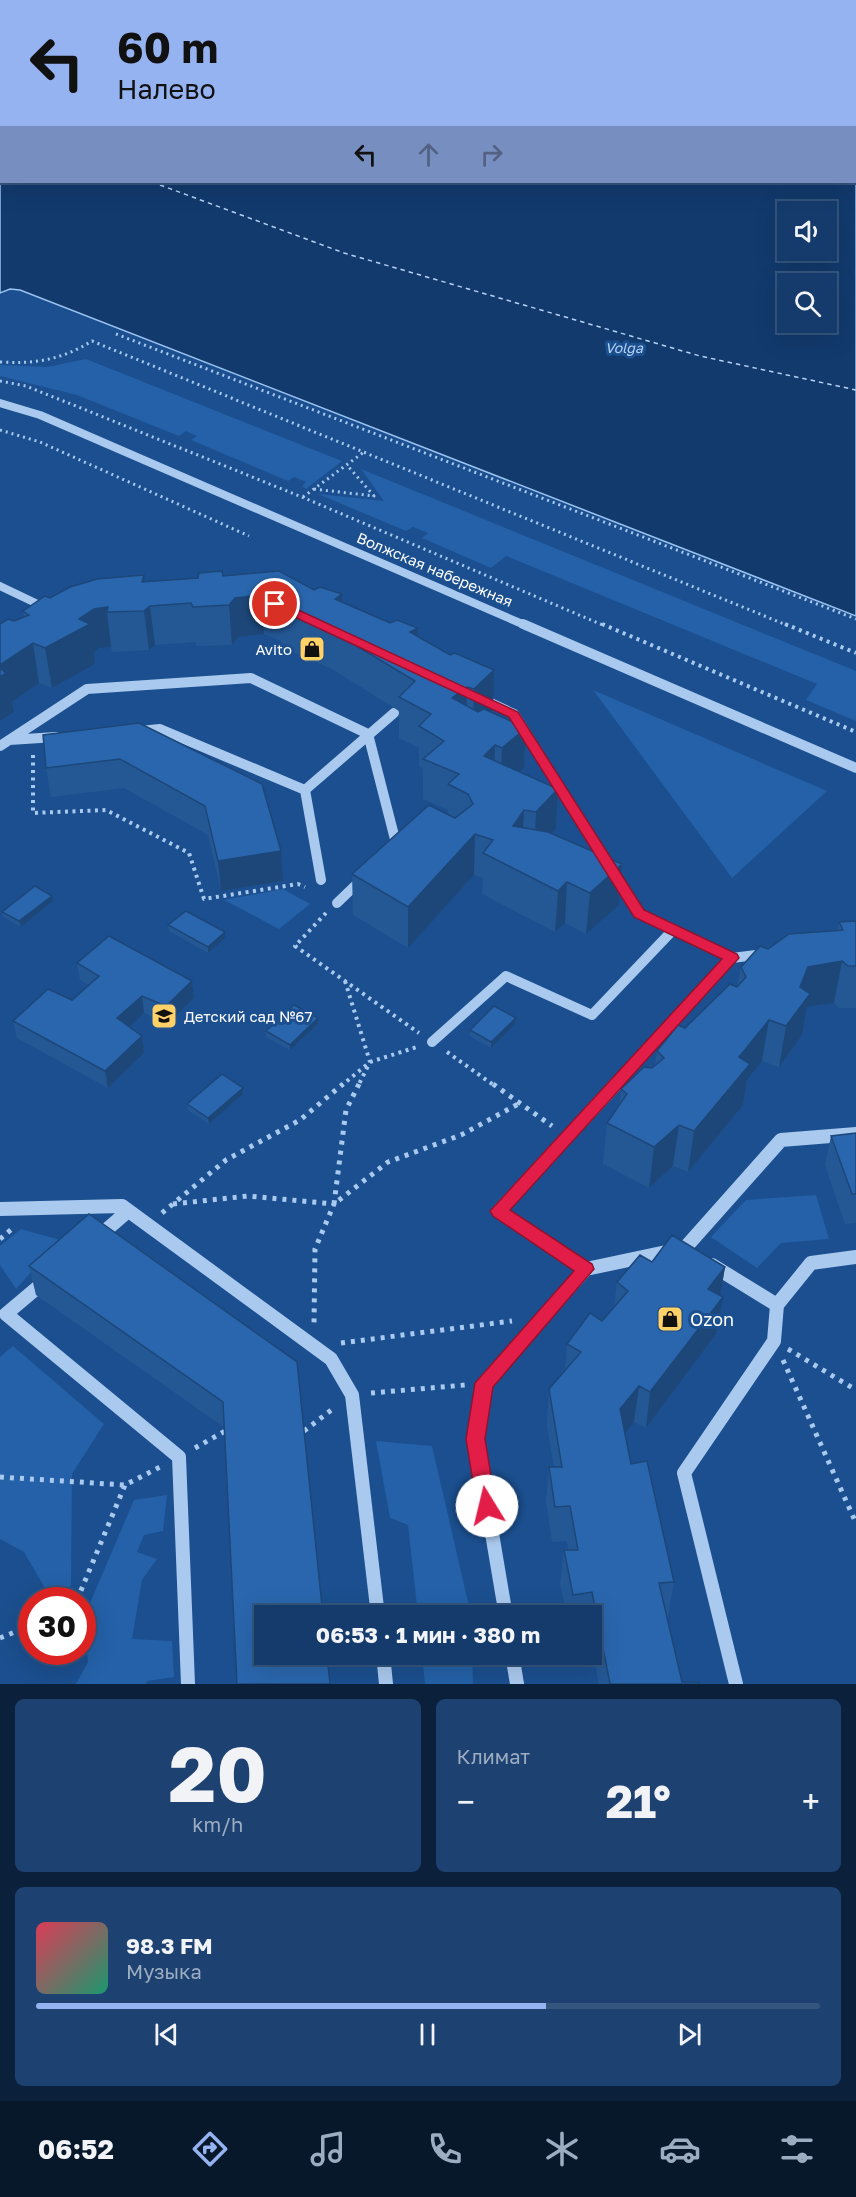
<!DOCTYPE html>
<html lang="ru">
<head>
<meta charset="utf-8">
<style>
	:root { --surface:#143b6b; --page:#1d4271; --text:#f1f3f6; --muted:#9dadc1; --line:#33557e; --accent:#95b2f1 }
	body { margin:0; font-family:"Golos Text",sans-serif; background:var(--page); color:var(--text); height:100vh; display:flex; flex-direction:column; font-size:22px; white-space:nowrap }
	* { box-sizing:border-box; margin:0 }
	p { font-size:20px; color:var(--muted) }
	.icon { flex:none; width:33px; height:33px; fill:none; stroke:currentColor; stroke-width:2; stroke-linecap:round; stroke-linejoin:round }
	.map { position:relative; height:1684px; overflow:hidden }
	.panel { display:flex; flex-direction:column; gap:15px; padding:15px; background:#0b203b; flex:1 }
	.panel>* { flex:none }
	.banner { position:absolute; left:0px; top:0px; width:856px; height:183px; box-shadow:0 6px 24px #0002,0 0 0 2px var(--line); background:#95b2f1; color:#111; overflow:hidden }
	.fabs { position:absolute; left:777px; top:201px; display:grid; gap:12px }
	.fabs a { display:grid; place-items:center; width:60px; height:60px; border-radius:0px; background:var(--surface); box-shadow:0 6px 24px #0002,0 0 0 2px var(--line); font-size:30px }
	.speed { position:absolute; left:18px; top:1587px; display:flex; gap:12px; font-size:30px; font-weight:700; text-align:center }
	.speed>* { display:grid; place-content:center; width:78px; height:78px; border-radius:50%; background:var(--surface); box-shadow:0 6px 24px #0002,0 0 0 2px var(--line); line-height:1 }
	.speed .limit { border:9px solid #d22; background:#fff; color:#111 }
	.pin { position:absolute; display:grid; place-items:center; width:51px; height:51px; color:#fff; margin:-26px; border:3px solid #fff; border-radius:50%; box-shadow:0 2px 6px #0007 }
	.me { position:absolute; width:66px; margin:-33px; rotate:351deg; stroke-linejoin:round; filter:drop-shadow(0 0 4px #0008) }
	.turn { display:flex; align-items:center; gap:21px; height:126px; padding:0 18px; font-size:27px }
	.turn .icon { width:78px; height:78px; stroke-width:2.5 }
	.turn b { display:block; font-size:42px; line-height:51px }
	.lanes { display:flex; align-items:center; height:57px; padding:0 18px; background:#0003; justify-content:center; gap:30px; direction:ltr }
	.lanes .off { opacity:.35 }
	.big { font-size:45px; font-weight:700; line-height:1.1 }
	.panel .card { flex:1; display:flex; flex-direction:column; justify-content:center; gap:9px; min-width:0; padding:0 21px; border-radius:9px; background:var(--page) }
	.panel .dial { align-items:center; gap:0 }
	.dial b { font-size:78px; line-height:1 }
	.song { display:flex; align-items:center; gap:18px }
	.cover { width:72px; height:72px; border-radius:9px; background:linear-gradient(135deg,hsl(350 70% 55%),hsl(160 70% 35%)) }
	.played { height:6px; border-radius:3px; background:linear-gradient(90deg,var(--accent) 65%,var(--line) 65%) }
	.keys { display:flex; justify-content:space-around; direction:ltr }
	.heat { display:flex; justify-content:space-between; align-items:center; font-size:33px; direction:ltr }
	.panel .tiles { flex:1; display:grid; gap:15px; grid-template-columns:1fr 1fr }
	.card:last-child { grid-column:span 2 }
	.trip { position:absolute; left:254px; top:1605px; width:348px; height:60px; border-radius:0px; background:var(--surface); box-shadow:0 6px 24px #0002,0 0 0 2px var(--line); font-weight:700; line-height:60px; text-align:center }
	.tab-bar { display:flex; height:96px; justify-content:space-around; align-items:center; background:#08182b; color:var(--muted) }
	.tab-bar .icon { width:42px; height:42px }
	.tab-bar .on { color:var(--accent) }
	.tab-bar b { font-size:27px; color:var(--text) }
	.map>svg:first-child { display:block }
</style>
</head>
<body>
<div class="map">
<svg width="856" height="1684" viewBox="0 0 856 1684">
	<rect width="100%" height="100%" fill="#1b4f8f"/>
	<path fill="#2461a8" d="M86,359L342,461L306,489L302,486L306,482L294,477L288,481L191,440L197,436L186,431L179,436L77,395L0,376V365L47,367Z
		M361,469L856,671V721L806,700L817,684L506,556L491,568L422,538L428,533L413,527L406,531L318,494L384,501Z
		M593,690L827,791L732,878Z
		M283,889L310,904L279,929L224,900Z
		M816,1195L829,1239L781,1243L757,1268L711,1237L746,1200Z
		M21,1229L60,1240L16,1289L0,1265V1246Z
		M13,1346L104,1424L72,1474L71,1585L58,1600H52L24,1552L0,1539V1357Z
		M376,1441L432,1446L471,1615H418L408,1525L390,1518Z
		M167,1495L163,1531L144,1535L137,1552L157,1559L142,1580L132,1639L172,1641L174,1677L147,1681L146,1684H76L88,1662L84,1617L134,1500Z
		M422,1655H472L473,1684H425Z"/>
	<path fill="#123a6d" stroke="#9cc4f0" stroke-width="1.5" fill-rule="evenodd" d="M0,0H856V616L20,290L10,289L0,293ZM781,1L855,2V182H2V2ZM788,212H826V250H788ZM788,284H826V322H788Z"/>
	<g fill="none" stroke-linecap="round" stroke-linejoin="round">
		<path stroke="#b5d3f5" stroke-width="1.5" stroke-dasharray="4.5 4" stroke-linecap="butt" d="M152,182L344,253L700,356L856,390"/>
		<path stroke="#a9c9ee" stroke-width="3" stroke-dasharray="2 4" stroke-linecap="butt" d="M116,334L856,619
			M0,362C35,364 61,360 92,341L789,626
			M0,381L26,386L302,497L605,626
			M0,430L40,442L249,536
			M314,489L374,496L347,465
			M303,497L364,452"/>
		<path stroke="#a9c9ee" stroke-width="4" stroke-dasharray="3 4.5" stroke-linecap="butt" d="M602,624L856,732
			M785,624L856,653
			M33,755V813L106,810L189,853L204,899L298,884L305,887
			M326,913L295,946L419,1033
			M345,981L370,1062L358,1086
			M447,1052L495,1086
			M341,1086L370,1062L417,1047"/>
		<path stroke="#a9c9ee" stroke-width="5" stroke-dasharray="4 6" stroke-linecap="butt" d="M359,1084L346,1110L334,1204L388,1162L461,1135L520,1103
			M493,1084L552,1126
			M173,1204L248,1196L334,1204L315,1249L314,1324
			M162,1213L226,1160L300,1120L343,1084
			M0,1239L13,1228
			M341,1343L512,1321
			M788,1349L856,1390
			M783,1360L856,1523
			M371,1393L465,1385
			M304,1431L334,1408
			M195,1448L227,1430
			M0,1477L125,1485L162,1466
			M77,1600L125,1485
			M0,1638L32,1625"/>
		<path stroke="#a9c9ee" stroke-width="8" d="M0,403L40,415L527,626
			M0,586L46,608"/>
		<path stroke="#a9c9ee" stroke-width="10" d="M523,624L856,768
			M480,698L514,714L639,914L732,958L764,954
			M140,731L160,729L305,790
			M9,740L56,737
			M0,746L87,689L251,678L368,734L397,847
			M321,880L305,790L394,713
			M337,903L361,880
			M432,1042L506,976L592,1015L673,930
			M614,1086L732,958"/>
		<path stroke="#a9c9ee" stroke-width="14" d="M0,1209L122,1206L331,1359L352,1395L378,1616
			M98,1237L127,1212
			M712,1265L777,1305L811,1263L856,1257
			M586,1269L685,1248L781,1140L856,1134
			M44,1282L6,1314L179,1457L188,1684
			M506,1616L476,1439L484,1383L586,1269L499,1211L616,1084
			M383,1654L386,1684
			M512,1654L517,1684
			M736,1684L684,1473L774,1341L777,1305"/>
	</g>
	<path fill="#245895" d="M144,575V582L223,576L314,590L390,623L418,628V637L450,655L493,710L491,712L526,728L524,768L520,772L558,789L556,829L552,834L619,905L586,934L565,923L555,932L482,894L483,878L474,875L408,948L353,915L352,874L448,814V810L423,799V769L419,766V748L399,738V711L332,669L281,647V641L264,634L238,637L232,645L197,646L195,642L155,645L149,650L112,652L111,647L99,648L94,652L95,664L52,688L39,683L12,702L14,712L0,721L14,621L24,617L23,611L50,598Z
		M139,723L283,881L221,891L208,835L124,788L51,797L46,768Z
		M52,896L53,901L21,927L3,917L2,912Z
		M856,921V1008H839L834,1003L807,1007L802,1035L779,1067L762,1061L747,1080L743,1105L688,1172L673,1166L649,1188L603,1164L607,1123L619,1106L621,1089L655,1065L657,1051L685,1028L737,987L741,967L768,949L837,930L839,922Z
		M168,925L225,932V938L208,953L169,931Z
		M77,963L192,981L194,998L168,1023L144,1013L129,1027L142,1036L144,1053L108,1088L17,1038L13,1021L72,1000L89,985L80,980Z
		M318,1018V1024L290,1050L266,1037V1031Z
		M516,1018L515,1024L491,1048L470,1036V1030Z
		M243,1088V1094L209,1124L188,1110L187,1104Z
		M856,1133V1223L845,1224L825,1165L831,1136Z
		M652,1262L725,1267L720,1296L716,1334L646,1428L634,1422L625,1433L631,1464L674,1582L668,1616H667L682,1682L699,1684H599L591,1643V1616H567L560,1584L564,1550H568L567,1541L552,1542L546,1502L549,1467H554L547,1425L549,1389L565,1371L567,1344L602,1321L614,1307L617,1282Z
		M29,1266L297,1362L225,1428L36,1295Z"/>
	<path fill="#1d4779" d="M144,575L147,608L150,606L155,645L149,650L144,611L142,582Z
		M342,594L343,633L335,599Z
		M261,595L264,634L238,637L232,645L229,605L235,598Z
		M108,607L107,612L111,647L99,648L94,652L95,664L52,688L45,648L79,619L94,609Z
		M418,628V668L410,632Z
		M33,643L39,683L12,702L14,712L0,721V665Z
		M494,670L493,710L473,729L474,689Z
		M467,687L466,726L452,698Z
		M526,728L524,768L500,789L502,748Z
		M495,745L494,786L484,756Z
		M558,789L556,829L534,853L536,812Z
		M524,810L522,851L513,826Z
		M475,834L474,875L408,948V907Z
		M281,851L283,881L221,891L218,861Z
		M622,864L619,905L586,934L590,893Z
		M567,882L565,923L555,932L558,891Z
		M52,896L53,901L21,927L19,921Z
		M225,932V938L208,953V947Z
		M842,961L834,1003L807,1007L802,1035L779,1067L786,1026L808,967Z
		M192,981L194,998L168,1023L166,1006Z
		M142,996L144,1013L120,1036L117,1018Z
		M318,1018V1024L290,1050V1045Z
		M516,1018L515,1024L491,1048V1042Z
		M769,1020L762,1061L747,1080L743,1105L688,1172L694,1131L739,1057Z
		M142,1036L144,1053L108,1088L105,1071Z
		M243,1088V1094L209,1124L208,1118Z
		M679,1125L673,1166L649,1188L654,1147Z
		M725,1267L719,1303L723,1297L716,1334L646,1428L650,1392L708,1289Z
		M639,1386L634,1422L616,1445L620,1409Z"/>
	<path fill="#2a66ad" stroke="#1d4779" stroke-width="1.5" d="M222,571L223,576L279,571L314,590L320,587L342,594L335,599L390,623L397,620L418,628L410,632L450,655L455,653L494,670L474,689L467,687L452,698L478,712L484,709L526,728L502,748L495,745L484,756L558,789L536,812L524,810L513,826L548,832L622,864L590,893L567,882L558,891L483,853L493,840L475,834L408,907L352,874L429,805L455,818L473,804L468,794L448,784L459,774L423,759L444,741L419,726L431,714L399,697L415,681L330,630L279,608L283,604L261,595L235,598L229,605L193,607L191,603L150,606L144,611L107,612L108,607L94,609L79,619L90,624L45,648L33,643L0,665V624L8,619L14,621L29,615L23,611L45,596L50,598L70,587L97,579L144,575L142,582L198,578L199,573Z
		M0,668L6,673L0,677Z
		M139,723L262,784L281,851L218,861L205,806L120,759L46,768L43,735Z
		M35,886L52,896L19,921L2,912Z
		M186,911L225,932L208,947L168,925Z
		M856,921V966H848L842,961L808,967L800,987L810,994L786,1026L769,1020L739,1057L750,1064L694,1131L679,1125L654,1147L607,1123L627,1094L621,1089L644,1067L652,1068L664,1058L657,1051L678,1025L685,1028L730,984L737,987L746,977L741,967L760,946L768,949L789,934L843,930L839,922Z
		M109,936L192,981L166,1006L142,996L117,1018L142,1036L105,1071L13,1021L48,989L72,1000L99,976L77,963Z
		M294,1005L318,1018L290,1045L266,1031Z
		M494,1006L516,1018L491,1042L470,1030Z
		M222,1074L243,1088L208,1118L187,1104Z
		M856,1133V1194H852L831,1136Z
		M89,1214L297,1362L323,1616H264V1654H327L330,1684H237L223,1402L29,1266Z
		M672,1235L725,1267L708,1289L723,1297L650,1392L639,1386L620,1409L631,1464L647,1461L674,1582L659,1583L682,1682H699V1684H610L592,1592L573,1595L564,1550H578L570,1506L555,1507L549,1467H562L549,1389L581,1352L567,1344L590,1313L602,1321L628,1291L617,1282L640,1255L652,1262Z"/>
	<path fill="#e11d48" stroke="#92132f" stroke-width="1.5" d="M271,601H279L518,712L644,910L737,954L739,958L510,1210L592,1264L594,1269L493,1387L485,1439L496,1506L493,1512L487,1515L480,1512L477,1506L466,1439L475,1383L574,1271L493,1216L490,1211L722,959L634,917L509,717L271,606Z"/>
	<defs>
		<g id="shop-square" transform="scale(1.35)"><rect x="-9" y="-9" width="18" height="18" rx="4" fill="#ffd166" stroke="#1b4f8f"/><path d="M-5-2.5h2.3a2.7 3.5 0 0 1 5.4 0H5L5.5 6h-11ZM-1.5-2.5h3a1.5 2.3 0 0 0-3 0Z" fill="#111"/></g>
		<g id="school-square" transform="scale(1.35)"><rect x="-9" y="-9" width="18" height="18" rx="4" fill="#ffd166" stroke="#1b4f8f"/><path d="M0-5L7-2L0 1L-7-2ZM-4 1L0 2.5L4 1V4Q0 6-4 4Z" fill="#111"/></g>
	</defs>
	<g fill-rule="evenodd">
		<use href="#shop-square" x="312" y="649"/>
		<use href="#school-square" x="164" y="1016"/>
		<use href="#shop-square" x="670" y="1319"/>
	</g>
	<g text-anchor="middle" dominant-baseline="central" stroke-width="6" stroke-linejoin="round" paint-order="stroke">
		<g font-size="14" font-style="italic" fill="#b5d3f5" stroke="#1b4f8f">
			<text x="624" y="347">Volga</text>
		</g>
		<g font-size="15" fill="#fff" stroke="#1b4f8f">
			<text transform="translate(435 569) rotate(23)">Волжская набережная</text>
		</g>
		<g font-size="15" fill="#fff" stroke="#1b4f8f" text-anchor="end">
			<text x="292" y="649">Avito</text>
			<text x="184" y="1016" text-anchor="start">Детский сад №67</text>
		</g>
		<g font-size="18" fill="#fff" stroke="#1b4f8f" text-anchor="start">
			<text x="690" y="1319">Ozon</text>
		</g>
	</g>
</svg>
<div class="fabs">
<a><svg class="icon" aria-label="sound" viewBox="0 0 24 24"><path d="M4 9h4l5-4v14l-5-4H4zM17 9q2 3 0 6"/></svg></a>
<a><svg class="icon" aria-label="search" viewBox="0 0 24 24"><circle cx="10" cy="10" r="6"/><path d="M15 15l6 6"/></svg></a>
</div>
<div class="speed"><div class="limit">30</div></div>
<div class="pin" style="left:275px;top:604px;background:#d93025"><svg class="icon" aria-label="arrive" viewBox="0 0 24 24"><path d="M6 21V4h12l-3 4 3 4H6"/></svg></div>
<svg class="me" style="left:487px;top:1506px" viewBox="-20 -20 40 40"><circle r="19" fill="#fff"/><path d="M0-13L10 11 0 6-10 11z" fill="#e11d48"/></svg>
<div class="trip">06:53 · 1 мин · 380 m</div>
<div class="banner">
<div class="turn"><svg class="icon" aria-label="left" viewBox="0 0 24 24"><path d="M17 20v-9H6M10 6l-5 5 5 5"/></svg><div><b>60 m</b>Налево</div></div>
<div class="lanes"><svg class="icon" aria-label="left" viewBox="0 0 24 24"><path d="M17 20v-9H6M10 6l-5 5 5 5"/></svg><svg class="icon off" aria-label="ahead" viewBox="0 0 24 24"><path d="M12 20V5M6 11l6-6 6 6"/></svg><svg class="icon off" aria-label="right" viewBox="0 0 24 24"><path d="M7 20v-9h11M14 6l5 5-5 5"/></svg></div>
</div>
</div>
<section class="panel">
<div class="tiles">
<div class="card dial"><b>20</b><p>km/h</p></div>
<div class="card"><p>Климат</p>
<div class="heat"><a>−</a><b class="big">21°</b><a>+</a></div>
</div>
<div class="card">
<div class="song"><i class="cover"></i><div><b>98.3 FM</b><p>Музыка</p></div></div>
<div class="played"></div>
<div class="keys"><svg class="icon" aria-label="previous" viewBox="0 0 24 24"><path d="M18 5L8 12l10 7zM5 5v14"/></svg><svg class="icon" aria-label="pause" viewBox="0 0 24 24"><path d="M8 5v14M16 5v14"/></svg><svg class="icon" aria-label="next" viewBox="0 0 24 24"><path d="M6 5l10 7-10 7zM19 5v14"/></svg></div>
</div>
</div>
</section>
<nav class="tab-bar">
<b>06:52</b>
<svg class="icon on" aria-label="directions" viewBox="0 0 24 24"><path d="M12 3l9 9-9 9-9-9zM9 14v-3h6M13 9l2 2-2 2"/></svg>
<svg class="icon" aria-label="music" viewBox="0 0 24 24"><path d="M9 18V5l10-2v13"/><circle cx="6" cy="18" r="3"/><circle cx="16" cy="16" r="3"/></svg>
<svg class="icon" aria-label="phone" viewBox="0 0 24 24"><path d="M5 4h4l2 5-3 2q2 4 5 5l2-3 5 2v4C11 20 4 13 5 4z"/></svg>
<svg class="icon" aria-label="climate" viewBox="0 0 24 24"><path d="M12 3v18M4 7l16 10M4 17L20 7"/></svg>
<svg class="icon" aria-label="car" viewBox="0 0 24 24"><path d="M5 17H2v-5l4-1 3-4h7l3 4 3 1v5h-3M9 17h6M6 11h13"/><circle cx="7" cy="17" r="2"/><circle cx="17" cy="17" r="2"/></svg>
<svg class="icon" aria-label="filters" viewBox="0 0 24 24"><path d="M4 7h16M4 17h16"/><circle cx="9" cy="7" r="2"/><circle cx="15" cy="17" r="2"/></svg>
</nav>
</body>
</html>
